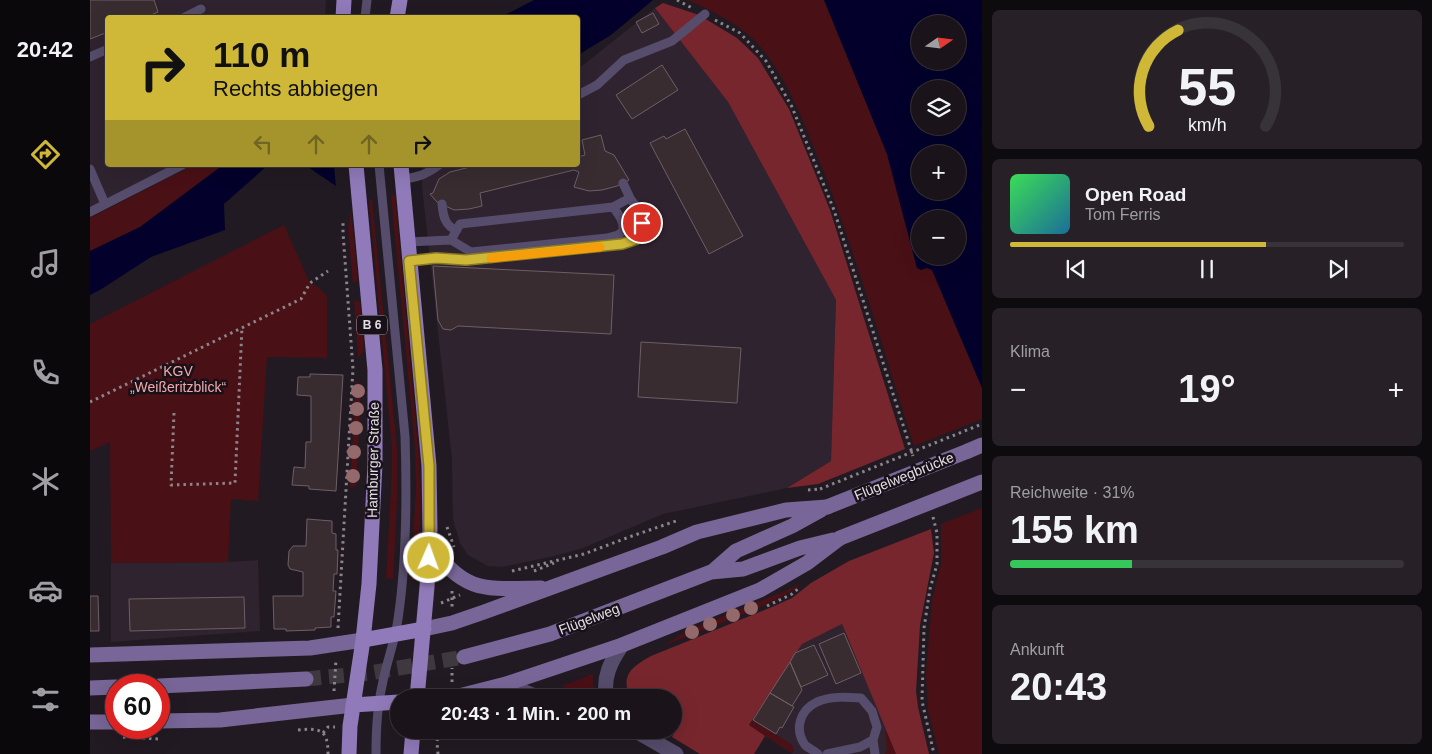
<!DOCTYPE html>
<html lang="de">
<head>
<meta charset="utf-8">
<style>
	:root { --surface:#1a141a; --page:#272127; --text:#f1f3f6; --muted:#9f9ea2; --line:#383339; --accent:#cfb837 }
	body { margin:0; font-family:Helvetica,sans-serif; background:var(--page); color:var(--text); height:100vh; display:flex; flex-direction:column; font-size:19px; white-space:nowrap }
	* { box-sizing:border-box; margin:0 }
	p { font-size:16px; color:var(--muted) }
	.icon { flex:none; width:28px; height:28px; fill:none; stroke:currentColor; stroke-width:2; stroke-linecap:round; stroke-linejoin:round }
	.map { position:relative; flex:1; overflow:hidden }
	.sheet { display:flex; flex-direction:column; gap:10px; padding:10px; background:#0e0b0e; width:450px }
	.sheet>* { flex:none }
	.banner { position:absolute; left:15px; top:15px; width:475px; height:152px; border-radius:5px; box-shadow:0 5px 20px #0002,0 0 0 1px var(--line); background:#cfb837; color:#111; overflow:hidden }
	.needle { width:32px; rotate:76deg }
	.tools { position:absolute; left:821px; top:15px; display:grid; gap:10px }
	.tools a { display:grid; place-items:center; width:55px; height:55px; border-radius:50%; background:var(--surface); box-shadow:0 5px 20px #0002,0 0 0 1px var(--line); font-size:25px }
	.speed { position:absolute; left:15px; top:674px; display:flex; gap:10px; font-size:25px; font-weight:700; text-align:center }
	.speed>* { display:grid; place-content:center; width:65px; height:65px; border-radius:50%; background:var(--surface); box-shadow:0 5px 20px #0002,0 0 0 1px var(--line); line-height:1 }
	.speed .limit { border:8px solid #d22; background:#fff; color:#111 }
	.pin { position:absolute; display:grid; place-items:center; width:42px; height:42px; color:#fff; margin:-21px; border:2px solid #fff; border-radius:50%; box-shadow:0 1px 5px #0007 }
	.me { position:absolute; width:55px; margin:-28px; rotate:2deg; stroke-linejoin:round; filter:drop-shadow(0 0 4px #0008) }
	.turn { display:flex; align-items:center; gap:18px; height:105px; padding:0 25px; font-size:22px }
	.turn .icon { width:65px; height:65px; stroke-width:2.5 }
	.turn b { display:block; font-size:35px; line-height:42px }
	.lanes { display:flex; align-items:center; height:48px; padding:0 25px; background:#0003; justify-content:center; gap:25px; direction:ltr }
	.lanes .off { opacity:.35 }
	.big { font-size:38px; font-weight:600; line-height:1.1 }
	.sheet .card { flex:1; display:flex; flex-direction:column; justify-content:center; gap:8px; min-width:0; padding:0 18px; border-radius:8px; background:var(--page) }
	.sheet .dial { align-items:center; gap:0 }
	.dial svg { height:130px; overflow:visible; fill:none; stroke:var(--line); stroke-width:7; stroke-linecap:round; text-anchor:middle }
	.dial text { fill:var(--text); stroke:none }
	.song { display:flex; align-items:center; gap:15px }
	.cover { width:60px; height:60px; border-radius:8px; background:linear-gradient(135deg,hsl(130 70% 55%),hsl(200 70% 35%)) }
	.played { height:5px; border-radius:2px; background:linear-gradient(90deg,var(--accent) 65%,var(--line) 65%) }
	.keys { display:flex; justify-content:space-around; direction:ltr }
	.heat { display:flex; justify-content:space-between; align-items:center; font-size:28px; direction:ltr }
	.charge { height:8px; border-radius:4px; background:linear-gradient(90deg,#34c759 31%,var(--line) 0) }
	.trip { position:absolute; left:300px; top:689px; width:292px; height:50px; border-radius:25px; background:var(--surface); box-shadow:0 5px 20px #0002,0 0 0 1px var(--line); font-weight:600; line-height:50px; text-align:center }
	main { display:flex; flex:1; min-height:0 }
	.tabs { display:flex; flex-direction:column; width:90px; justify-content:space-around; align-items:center; background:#0a080a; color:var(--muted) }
	.tabs .icon { width:35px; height:35px }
	.tabs .selected { color:var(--accent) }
	.tabs b { font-size:22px; color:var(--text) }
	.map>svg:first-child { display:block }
</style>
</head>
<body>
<main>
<nav class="tabs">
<b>20:42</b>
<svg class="icon selected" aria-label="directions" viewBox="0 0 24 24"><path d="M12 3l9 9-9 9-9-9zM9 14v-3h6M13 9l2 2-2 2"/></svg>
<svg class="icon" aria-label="music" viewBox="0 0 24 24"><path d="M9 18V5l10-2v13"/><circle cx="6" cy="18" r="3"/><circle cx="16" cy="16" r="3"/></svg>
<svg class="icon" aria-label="phone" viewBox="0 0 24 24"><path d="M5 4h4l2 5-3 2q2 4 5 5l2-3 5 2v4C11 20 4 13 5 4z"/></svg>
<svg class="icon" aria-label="climate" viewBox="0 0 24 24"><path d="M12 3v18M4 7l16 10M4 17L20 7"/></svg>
<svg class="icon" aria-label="car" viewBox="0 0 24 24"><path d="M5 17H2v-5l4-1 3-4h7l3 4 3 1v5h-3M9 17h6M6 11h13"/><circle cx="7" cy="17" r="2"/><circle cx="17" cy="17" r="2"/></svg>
<svg class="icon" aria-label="filters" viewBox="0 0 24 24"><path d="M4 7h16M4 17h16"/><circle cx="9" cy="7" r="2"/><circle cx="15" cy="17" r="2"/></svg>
</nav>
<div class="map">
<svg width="892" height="754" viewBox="0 0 892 754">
	<rect width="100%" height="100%" fill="#221a22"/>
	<path fill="#2f232f" d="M0,0H236L235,17L18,18V165H104L0,217Z
		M565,8L638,102L746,300L741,461L697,488L573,514L493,548L464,556L412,567L398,566L378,555L370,543L363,519L362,459L332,186L333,165H488V69Z
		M168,560L170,631L21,642V563L138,562Z
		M752,624L806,754H703L659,726L712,643Z"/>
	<path fill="#491016" d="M598,0H734L797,154L827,268H837L842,270L892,388V419L824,446C794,352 767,257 731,165C714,123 695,71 663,39C646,22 619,10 598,0Z
		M104,165H133L50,227L0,251V218Z
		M301,195H305L329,456L331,499L328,580H321L326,486L325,448Z
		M279,199H282L307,449V501L303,579L296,578L301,491L302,448Z
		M261,211L268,280L263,284L258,229Z
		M194,225L220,283L228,287L237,296V358L177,357L168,501L141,499L138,562L21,563L20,442L0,451V324Z
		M264,300L270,302L274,351L268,358Z
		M266,381L271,385L266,486L260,488Z
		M892,508V754H849L838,711L836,673L842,600L851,564V524Z
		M711,583C701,599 597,636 572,646L597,631L697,590Z
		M503,674L504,697H497L472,686Z
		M663,720L702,745L704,750L702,753L659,726Z
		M795,726L806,754H795L797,749Z"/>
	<path fill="#78262d" d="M573,3L609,15L647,38L668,58L699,109L740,210L815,449L728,484L697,488L741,461L746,300L638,102L565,8Z
		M841,529L844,553L830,625L826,691L828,707L839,754H806L752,624L712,644L659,725L675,736L664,754H610L582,737L586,730L584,728V698L540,697C530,675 543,666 561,656L682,607L702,598L721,583L759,561Z"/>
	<path fill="#03002b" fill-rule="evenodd" d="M444,0H563L521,35L488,55V18L411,17Z
		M734,0H892V388L842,270L837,268L831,270L827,268L797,154ZM830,24H868V61H830ZM830,89H868V126H830ZM830,154H868V191H830ZM830,219H868V256H830Z
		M133,165H178L134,204L135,230L61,257L10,290L0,295V251L50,227Z
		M215,165H287L246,186Z"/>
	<path fill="#221a22" d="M244,165H290L288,167L246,188Z"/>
	<path fill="#382c31" stroke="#6d5f64" d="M0,0H64L68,12L54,18H18V32L0,39Z
		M563,13L569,24L552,33L546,22Z
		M572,65L588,90L542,119L526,95Z
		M595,129L653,236L619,254L560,143L574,136L576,139Z
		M511,135L515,151L524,155L539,180L527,186L512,190L499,191L484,187L489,172L484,170L390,193L392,206L379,209L364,210L347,202L340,194L343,193L349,179L360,172L388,165H488V157L495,155L492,140Z
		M343,266L524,275L521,334L368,326L361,330L353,329L348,320Z
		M551,342L651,348L647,403L548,397Z
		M220,374L253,375L246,491L219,489V486L202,485L204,467L215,468L216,442H221V396L207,395L208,377H220Z
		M217,519L242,521V533L246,534V550H248L247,574H244L243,591H246L244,617H241V627L225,628V630L196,631V629H184L183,596H213V572L200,569L198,565L199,551L203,546H216Z
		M0,596H8L9,631H0Z
		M154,597L155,628L40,631L39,599Z
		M754,633L771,673L746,684L729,644Z
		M724,645L738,675L711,687L700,662L705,653Z
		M700,662L712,690L702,706L680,693Z
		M680,693L704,707L692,728L690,727L686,734L663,720Z"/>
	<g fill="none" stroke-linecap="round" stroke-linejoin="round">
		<path stroke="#3f383f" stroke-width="15" stroke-dasharray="15 8" stroke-linecap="butt" d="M216,679L279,673L374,657"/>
		<path stroke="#8b858b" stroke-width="3" stroke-dasharray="2.5 4" stroke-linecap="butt" d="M587,0L602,8
			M625,20L650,33L676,61L702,107L744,210L823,456
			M0,402L211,299L220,283L238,271
			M84,413L81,485L145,483L152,327
			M718,490L730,489
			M843,517L847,533V564L840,589L834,628L832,701L844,754
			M357,527L364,547
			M422,571L494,554L542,536L586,521
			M444,571L464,563
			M362,591V607
			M351,603L370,595
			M677,606L702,594L709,588
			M248,628L263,369L253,233V220
			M362,682V668
			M244,691L246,660
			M208,730C230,728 238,729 238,754
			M233,733L238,727H245
			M33,737L69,739
			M348,754L347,742L349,730"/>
		<path stroke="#564c6b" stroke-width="9" d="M93,18L111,9
			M275,18L277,0
			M0,57L18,49
			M488,95L507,85L534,60L582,41L615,14
			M0,169L15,204
			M312,179C327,178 337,174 349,165
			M352,204C353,215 355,227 367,230
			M0,212L92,165
			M361,240L370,224L523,207L540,198
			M318,242L361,240L381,252L517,238L528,235L533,231C534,221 529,215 523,207
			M319,261L346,258L376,261L532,244L547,239L552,223L550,212L540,198L533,183
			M286,754C286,731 287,708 292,686C296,663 305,642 308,619C317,559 317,497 315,436L289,165
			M728,754C725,751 718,748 715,745C704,729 710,710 727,702C741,696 756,697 771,698L782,711L787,727L783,740L785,754
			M737,754L770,747L783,740"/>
		<path stroke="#564c6b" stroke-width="15" d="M416,684L449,698
			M517,698C512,678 521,661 532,645
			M544,730L586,754"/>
		<path stroke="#776697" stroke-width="15" d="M878,451L892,445
			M339,543C374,594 394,589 451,588
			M622,572L646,551L702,526L731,510
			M334,629L362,623L394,612L572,547L607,532L696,510L737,507
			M0,655L220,648L273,640
			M374,657L460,634L621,572L653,569L710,548L743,540
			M69,686L216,679
			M0,688L26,687
			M361,698L416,684L532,645L670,590L717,563L750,538
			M69,721L130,720L263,705
			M0,722H26"/>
		<path stroke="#907ab9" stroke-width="15" d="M253,18L254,0
			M307,18L310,0
			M311,165L339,466L340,530L337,587L327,698
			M273,640L334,629
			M263,705L309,702
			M259,754L260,726L273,640L279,584L285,464V370L266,165
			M321,754L323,730"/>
		<path stroke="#8b858b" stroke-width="3" stroke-dasharray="2.5 4" stroke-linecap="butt" d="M730,489L892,424"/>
		<path stroke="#776697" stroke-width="15" d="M737,507L878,451
			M750,538L892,482"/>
	</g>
	<g fill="#94696c">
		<circle cx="268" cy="391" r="7"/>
		<circle cx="267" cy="409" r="7"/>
		<circle cx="266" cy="428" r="7"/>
		<circle cx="264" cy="452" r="7"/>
		<circle cx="263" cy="476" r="7"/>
		<circle cx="661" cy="608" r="7"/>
		<circle cx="643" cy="615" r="7"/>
		<circle cx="620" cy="624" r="7"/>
		<circle cx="602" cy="632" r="7"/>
	</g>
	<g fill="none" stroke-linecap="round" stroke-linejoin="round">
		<g stroke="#877824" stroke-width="12">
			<path id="route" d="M339,558V466L319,261L346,258L376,260L532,244L547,239L552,223"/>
		</g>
		<use href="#route" stroke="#cfb837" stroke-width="9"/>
		<path stroke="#f59e0b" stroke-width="9" d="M401,258L510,247"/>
	</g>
	<g text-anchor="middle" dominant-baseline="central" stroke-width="5" stroke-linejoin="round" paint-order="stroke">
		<rect fill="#191119" stroke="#a7a1a7" stroke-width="1" x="267" y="315.5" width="30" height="19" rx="4"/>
		<g font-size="12" font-weight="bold" fill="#e4dfe4">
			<text x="282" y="325">B 6</text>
		</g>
		<g font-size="14" fill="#f2a9a9" stroke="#191119">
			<text x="88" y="371">KGV<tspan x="88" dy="16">„Weißeritzblick“</tspan></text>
		</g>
		<g font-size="14" fill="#e4dfe4" stroke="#191119">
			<text transform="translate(283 460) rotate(-89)">Hamburger Straße</text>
			<text transform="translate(814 476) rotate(-22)">Flügelwegbrücke</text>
			<text transform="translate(499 619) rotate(-21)">Flügelweg</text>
		</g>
	</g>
</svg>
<div class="tools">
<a><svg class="needle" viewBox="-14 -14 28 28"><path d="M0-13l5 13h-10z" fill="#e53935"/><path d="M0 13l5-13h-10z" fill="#9f9ea2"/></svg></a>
<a><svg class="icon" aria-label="layers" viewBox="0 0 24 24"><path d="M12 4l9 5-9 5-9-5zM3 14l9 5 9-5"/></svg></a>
<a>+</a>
<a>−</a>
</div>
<div class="speed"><div class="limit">60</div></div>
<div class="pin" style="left:552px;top:223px;background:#d93025"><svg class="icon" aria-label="arrive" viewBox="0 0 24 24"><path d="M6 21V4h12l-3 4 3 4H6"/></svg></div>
<svg class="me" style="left:339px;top:558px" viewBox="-20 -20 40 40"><circle r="17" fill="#cfb837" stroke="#fff" stroke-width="3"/><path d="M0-11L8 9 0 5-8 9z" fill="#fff"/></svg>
<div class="trip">20:43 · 1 Min. · 200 m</div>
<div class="banner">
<div class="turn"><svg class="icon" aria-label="right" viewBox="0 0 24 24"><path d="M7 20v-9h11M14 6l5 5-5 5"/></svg><div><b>110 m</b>Rechts abbiegen</div></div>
<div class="lanes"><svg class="icon off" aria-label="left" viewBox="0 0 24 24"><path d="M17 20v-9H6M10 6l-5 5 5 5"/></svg><svg class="icon off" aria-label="ahead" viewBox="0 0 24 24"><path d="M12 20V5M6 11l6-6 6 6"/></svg><svg class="icon off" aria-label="ahead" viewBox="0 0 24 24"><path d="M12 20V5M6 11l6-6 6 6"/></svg><svg class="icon" aria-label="right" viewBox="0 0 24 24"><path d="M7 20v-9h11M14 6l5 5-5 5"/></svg></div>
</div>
</div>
<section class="sheet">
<div class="card dial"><svg viewBox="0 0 100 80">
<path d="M14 69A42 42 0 1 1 86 69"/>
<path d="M14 69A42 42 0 0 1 32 10" stroke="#cfb837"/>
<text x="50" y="56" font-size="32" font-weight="700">55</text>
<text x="50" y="72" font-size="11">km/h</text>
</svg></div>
<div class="card">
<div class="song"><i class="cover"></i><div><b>Open Road</b><p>Tom Ferris</p></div></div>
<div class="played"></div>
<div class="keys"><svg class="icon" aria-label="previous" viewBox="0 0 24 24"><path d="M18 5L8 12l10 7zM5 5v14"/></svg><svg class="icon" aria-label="pause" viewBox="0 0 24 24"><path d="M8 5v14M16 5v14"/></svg><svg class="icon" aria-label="next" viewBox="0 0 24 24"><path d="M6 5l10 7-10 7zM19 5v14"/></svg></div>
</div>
<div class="card"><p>Klima</p>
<div class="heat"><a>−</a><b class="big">19°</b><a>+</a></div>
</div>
<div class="card"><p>Reichweite · 31%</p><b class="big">155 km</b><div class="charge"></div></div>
<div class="card"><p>Ankunft</p><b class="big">20:43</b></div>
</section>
</main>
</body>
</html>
